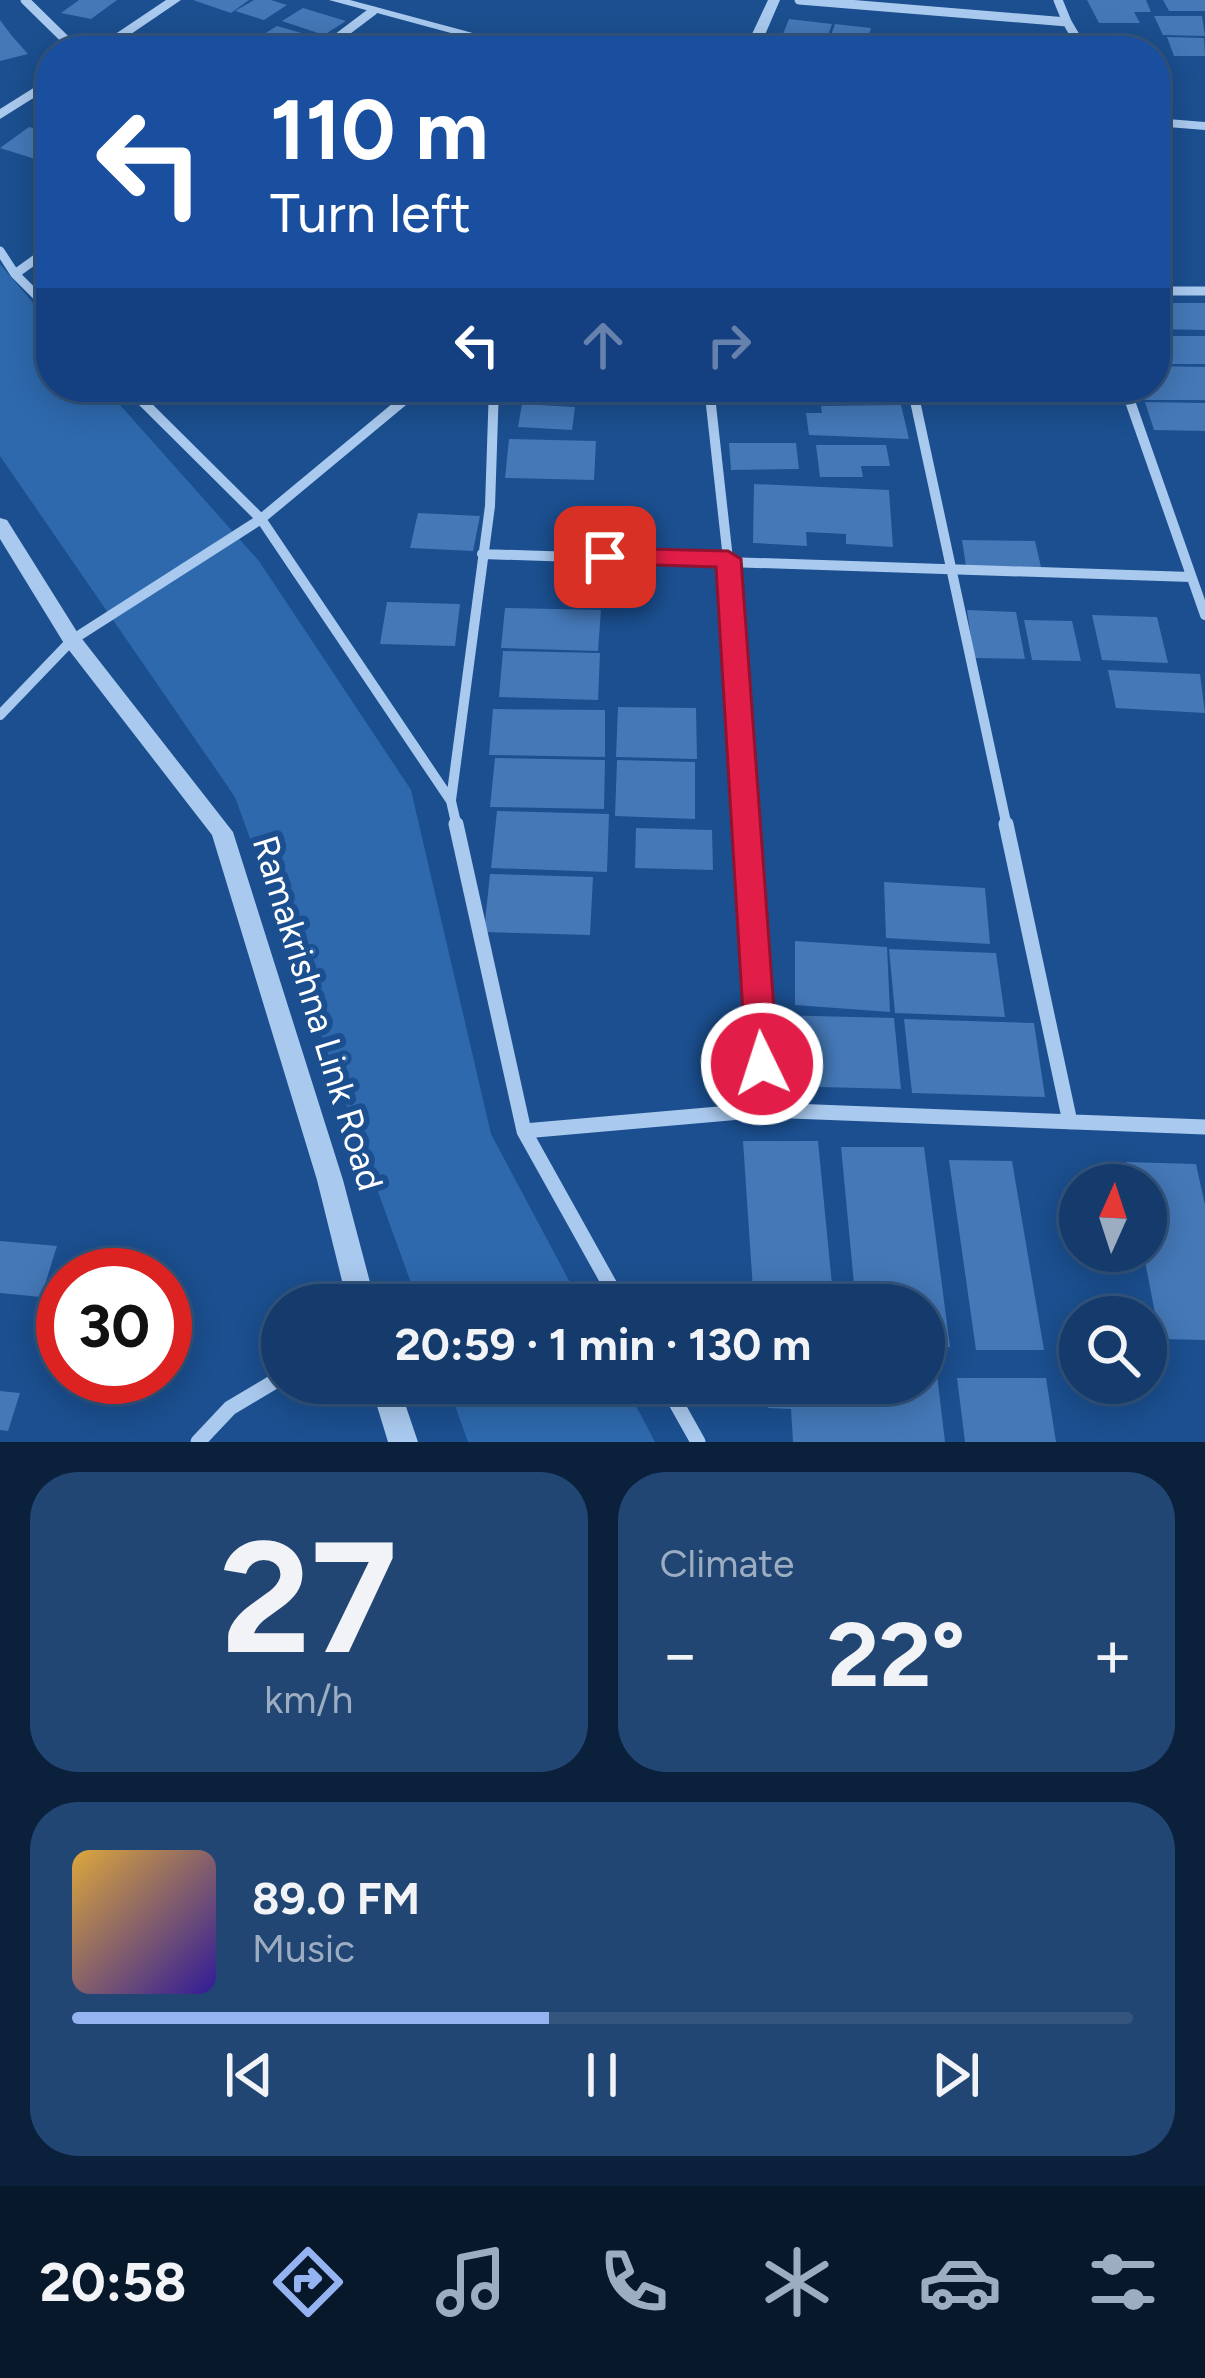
<!DOCTYPE html>
<html lang="en">
<head>
<meta charset="utf-8">
<style>
	:root { --surface:#143b6b; --page:#214673; --text:#f1f3f6; --muted:#9dadc1; --line:#33557e; --accent:#95b2f1 }
	body { margin:0; font-family:Figtree,sans-serif; background:var(--page); color:var(--text); height:100vh; display:flex; flex-direction:column; font-size:45px; white-space:nowrap }
	* { box-sizing:border-box; margin:0 }
	p { font-size:39px; color:var(--muted) }
	.icon { flex:none; width:66px; height:66px; fill:none; stroke:currentColor; stroke-width:2; stroke-linecap:round; stroke-linejoin:round }
	.map { position:relative; height:1442px; overflow:hidden }
	.details { display:flex; flex-direction:column; gap:30px; padding:30px; background:#0b203b; flex:1 }
	.details>* { flex:none }
	.guide { position:absolute; left:36px; top:36px; width:1134px; height:366px; border-radius:48px; box-shadow:0 6px 30px #0003,0 0 0 3px var(--line); background:#1a4fa0; color:#fff; overflow:hidden }
	.needle { width:78px; rotate:3deg }
	.controls { position:absolute; left:1059px; top:1164px; display:grid; gap:24px }
	.controls a { display:grid; place-items:center; width:108px; height:108px; border-radius:50%; background:var(--surface); box-shadow:0 6px 30px #0003,0 0 0 3px var(--line); font-size:60px }
	.speed { position:absolute; left:36px; top:1248px; display:flex; gap:24px; font-size:60px; font-weight:700; text-align:center }
	.speed>* { display:grid; place-content:center; width:156px; height:156px; border-radius:50%; background:var(--surface); box-shadow:0 6px 30px #0003,0 0 0 3px var(--line); line-height:1 }
	.speed .limit { border:18px solid #d22; background:#fff; color:#111 }
	.pin { position:absolute; display:grid; place-items:center; width:102px; height:102px; color:#fff; margin:-51px; border-radius:24px; box-shadow:0 6px 18px #0006 }
	.me { position:absolute; width:132px; margin:-66px; rotate:356deg; stroke-linejoin:round; filter:drop-shadow(0 0 9px #0008) }
	.turn { display:flex; align-items:center; gap:42px; height:252px; padding:0 36px; font-size:54px }
	.turn .icon { width:156px; height:156px; stroke-width:2.5 }
	.turn b { display:block; font-size:84px; line-height:102px }
	.lanes { display:flex; align-items:center; height:114px; padding:0 36px; background:#0003; justify-content:center; gap:60px; direction:ltr }
	.lanes .off { opacity:.35 }
	.big { font-size:90px; font-weight:700; line-height:1.1 }
	.details .widget { flex:1; display:flex; flex-direction:column; justify-content:center; gap:18px; min-width:0; padding:0 42px; border-radius:48px; background:var(--page) }
	.details .dial { align-items:center; gap:0 }
	.dial b { font-size:156px; line-height:1 }
	.song { display:flex; align-items:center; gap:36px }
	.cover { width:144px; height:144px; border-radius:18px; background:linear-gradient(135deg,hsl(40 70% 55%),hsl(250 70% 35%)) }
	.played { height:12px; border-radius:6px; background:linear-gradient(90deg,var(--accent) 45%,var(--line) 45%) }
	.keys { display:flex; justify-content:space-around; direction:ltr }
	.heat { display:flex; justify-content:space-between; align-items:center; font-size:66px; direction:ltr }
	.details .tiles { flex:1; display:grid; gap:30px; grid-template-columns:1fr 1fr }
	.widget:last-child { grid-column:span 2 }
	.trip { position:absolute; left:261px; top:1284px; width:684px; height:120px; border-radius:60px; background:var(--surface); box-shadow:0 6px 30px #0003,0 0 0 3px var(--line); font-weight:700; line-height:120px; text-align:center }
	.dock { display:flex; height:192px; justify-content:space-around; align-items:center; background:#08182b; color:var(--muted) }
	.dock .icon { width:84px; height:84px }
	.dock .current { color:var(--accent) }
	.dock b { font-size:54px; color:var(--text) }
	.map>svg:first-child { display:block }
</style>
</head>
<body>
<div class="map">
<svg width="1205" height="1442" viewBox="0 0 1205 1442">
	<rect width="100%" height="100%" fill="#1b4f8f"/>
	<path fill="#2e69ad" d="M0,264L51,324V387H104L259,561L411,790L491,1134L582,1305H419L235,797L0,456Z
		M447,1383H624L655,1442H468Z"/>
	<path fill="#4478b7" d="M79,0H117L91,19L61,13Z
		M193,0H249L231,13Z
		M254,0H271L287,5L264,20L235,11Z
		M1087,0H1146L1151,12H1134L1140,23H1099Z
		M1163,0H1205V11H1169Z
		M303,8L346,21L324,35L282,21Z
		M1154,16H1202L1205,36L1163,35Z
		M789,19L832,24L823,49L779,44Z
		M0,20L12,36L28,54L0,61Z
		M835,24L871,28L864,51L826,50Z
		M277,26L322,39L304,51L254,40Z
		M1167,37L1204,38L1205,56H1174Z
		M971,38L1006,42L1005,51H968Z
		M685,39L741,43L740,51H697Z
		M29,127L51,133V164L0,148Z
		M1155,303H1205V330L1155,329Z
		M1155,336H1205V364H1155Z
		M1155,366L1205,367V400H1141L1137,387H1155Z
		M523,387H587L588,397L505,399V388Z
		M1145,402L1205,403V431L1154,430Z
		M522,404L575,407L572,430L518,427Z
		M901,405L909,439L809,435L806,413H822L821,406Z
		M509,439L596,441L594,480L505,478Z
		M729,443H796L799,469L731,470Z
		M816,445H886L890,466H861L863,477H820Z
		M754,484L889,490L893,547L846,544V534L806,532L807,546L753,543Z
		M418,513L480,516L473,551L410,548Z
		M962,540L1035,541L1041,567L966,566Z
		M387,602L460,604L455,646L380,644Z
		M505,608L601,610L598,651L501,648Z
		M967,610L1016,612L1025,659L974,658Z
		M1092,615L1157,617L1168,663L1102,660Z
		M1024,620L1072,621L1081,661L1032,660Z
		M503,651L600,653L598,700L499,697Z
		M1108,670L1200,674L1205,713L1116,708Z
		M618,707L696,708L697,759L616,757Z
		M493,709L605,710V757L489,755Z
		M495,758L605,760L604,809L490,807Z
		M617,760L695,762V819L615,816Z
		M497,811L609,814L607,872L491,868Z
		M636,828L712,830L713,870L635,868Z
		M490,874L593,877L590,935L484,932Z
		M884,882L985,888L990,944L886,938Z
		M795,941L887,947L890,1012L795,1005Z
		M889,949L996,953L1005,1017L895,1013Z
		M774,1015L894,1018L901,1089L778,1086Z
		M904,1019L1034,1023L1045,1097L912,1093Z
		M743,1141H818L834,1305H754Z
		M841,1147H924L950,1347H924V1305H856Z
		M949,1160L1012,1161L1044,1350H976Z
		M1126,1162L1196,1164L1205,1205V1340L1160,1339L1143,1251L1146,1185H1131Z
		M0,1241L57,1246L41,1297L0,1293Z
		M924,1358H935L945,1442H793L791,1409L768,1408L767,1383H924Z
		M957,1378H1046L1056,1442H965Z
		M0,1391L20,1393L8,1431L0,1430Z"/>
	<g fill="none" stroke-linecap="round" stroke-linejoin="round">
		<path stroke="#a9c9ee" stroke-width="9" d="M25,0L77,51
			M799,0L1067,22L1084,51
			M1058,0L1067,22
			M320,51L373,11
			M51,248L15,274L51,310
			M0,251L15,274
			M1155,291H1205"/>
		<path stroke="#a9c9ee" stroke-width="10" d="M128,387L261,519L451,801L457,827
			M709,387L728,559L746,827
			M912,387L1007,827
			M1125,387L1205,615
			M482,554L1191,577
			M0,715L72,640L261,519L420,387
			M451,800L490,506L494,387"/>
		<path stroke="#a9c9ee" stroke-width="15" d="M456,824L524,1131L621,1305
			M746,824L765,1110
			M1006,824L1070,1122
			M524,1131L765,1110L1205,1127
			M665,1383L698,1442
			M198,1442L230,1408L282,1377"/>
		<path fill="#a9c9ee" fill-rule="evenodd" d="M166,0H181L106,51H90Z
			M329,0H350L540,51H517Z
			M768,0H780L758,51H744Z
			M51,77V87L0,119V109Z
			M1155,118L1205,122V130L1155,126Z
			M0,518L7,520L79,635L233,832L343,1180L376,1305H348L317,1180L212,835L65,645L0,539Z
			M370,1383H398L418,1442H388Z"/>
	</g>
	<path fill="#e11d48" stroke="#92132f" stroke-width="3" d="M605,548L728,551L741,559L778,1064L773,1074L762,1079L751,1074L746,1064L716,567L596,563V551Z"/>
	<g text-anchor="middle" dominant-baseline="central" stroke-width="12" stroke-linejoin="round" paint-order="stroke">
		<g font-size="36" fill="#fff" stroke="#1b4f8f">
			<text transform="translate(318 1013) rotate(73)">Ramakrishna Link Road</text>
		</g>
	</g>
</svg>
<div class="controls">
<a><svg class="needle" viewBox="-14 -14 28 28"><path d="M0-13l5 13h-10z" fill="#e53935"/><path d="M0 13l5-13h-10z" fill="#9dadc1"/></svg></a>
<a><svg class="icon" aria-label="search" viewBox="0 0 24 24"><circle cx="10" cy="10" r="6"/><path d="M15 15l6 6"/></svg></a>
</div>
<div class="speed"><div class="limit">30</div></div>
<div class="pin" style="left:605px;top:557px;background:#d93025"><svg class="icon" aria-label="arrive" viewBox="0 0 24 24"><path d="M6 21V4h12l-3 4 3 4H6"/></svg></div>
<svg class="me" style="left:762px;top:1064px" viewBox="-20 -20 40 40"><circle r="17" fill="#e11d48" stroke="#fff" stroke-width="3"/><path d="M0-11L8 9 0 5-8 9z" fill="#fff"/></svg>
<div class="trip">20:59 · 1 min · 130 m</div>
<div class="guide">
<div class="turn"><svg class="icon" aria-label="left" viewBox="0 0 24 24"><path d="M17 20v-9H6M10 6l-5 5 5 5"/></svg><div><b>110 m</b>Turn left</div></div>
<div class="lanes"><svg class="icon" aria-label="left" viewBox="0 0 24 24"><path d="M17 20v-9H6M10 6l-5 5 5 5"/></svg><svg class="icon off" aria-label="ahead" viewBox="0 0 24 24"><path d="M12 20V5M6 11l6-6 6 6"/></svg><svg class="icon off" aria-label="right" viewBox="0 0 24 24"><path d="M7 20v-9h11M14 6l5 5-5 5"/></svg></div>
</div>
</div>
<section class="details">
<div class="tiles">
<div class="widget dial"><b>27</b><p>km/h</p></div>
<div class="widget"><p>Climate</p>
<div class="heat"><a>−</a><b class="big">22°</b><a>+</a></div>
</div>
<div class="widget">
<div class="song"><i class="cover"></i><div><b>89.0 FM</b><p>Music</p></div></div>
<div class="played"></div>
<div class="keys"><svg class="icon" aria-label="previous" viewBox="0 0 24 24"><path d="M18 5L8 12l10 7zM5 5v14"/></svg><svg class="icon" aria-label="pause" viewBox="0 0 24 24"><path d="M8 5v14M16 5v14"/></svg><svg class="icon" aria-label="next" viewBox="0 0 24 24"><path d="M6 5l10 7-10 7zM19 5v14"/></svg></div>
</div>
</div>
</section>
<nav class="dock">
<b>20:58</b>
<svg class="icon current" aria-label="directions" viewBox="0 0 24 24"><path d="M12 3l9 9-9 9-9-9zM9 14v-3h6M13 9l2 2-2 2"/></svg>
<svg class="icon" aria-label="music" viewBox="0 0 24 24"><path d="M9 18V5l10-2v13"/><circle cx="6" cy="18" r="3"/><circle cx="16" cy="16" r="3"/></svg>
<svg class="icon" aria-label="phone" viewBox="0 0 24 24"><path d="M5 4h4l2 5-3 2q2 4 5 5l2-3 5 2v4C11 20 4 13 5 4z"/></svg>
<svg class="icon" aria-label="climate" viewBox="0 0 24 24"><path d="M12 3v18M4 7l16 10M4 17L20 7"/></svg>
<svg class="icon" aria-label="car" viewBox="0 0 24 24"><path d="M5 17H2v-5l4-1 3-4h7l3 4 3 1v5h-3M9 17h6M6 11h13"/><circle cx="7" cy="17" r="2"/><circle cx="17" cy="17" r="2"/></svg>
<svg class="icon" aria-label="filters" viewBox="0 0 24 24"><path d="M4 7h16M4 17h16"/><circle cx="9" cy="7" r="2"/><circle cx="15" cy="17" r="2"/></svg>
</nav>
</body>
</html>
